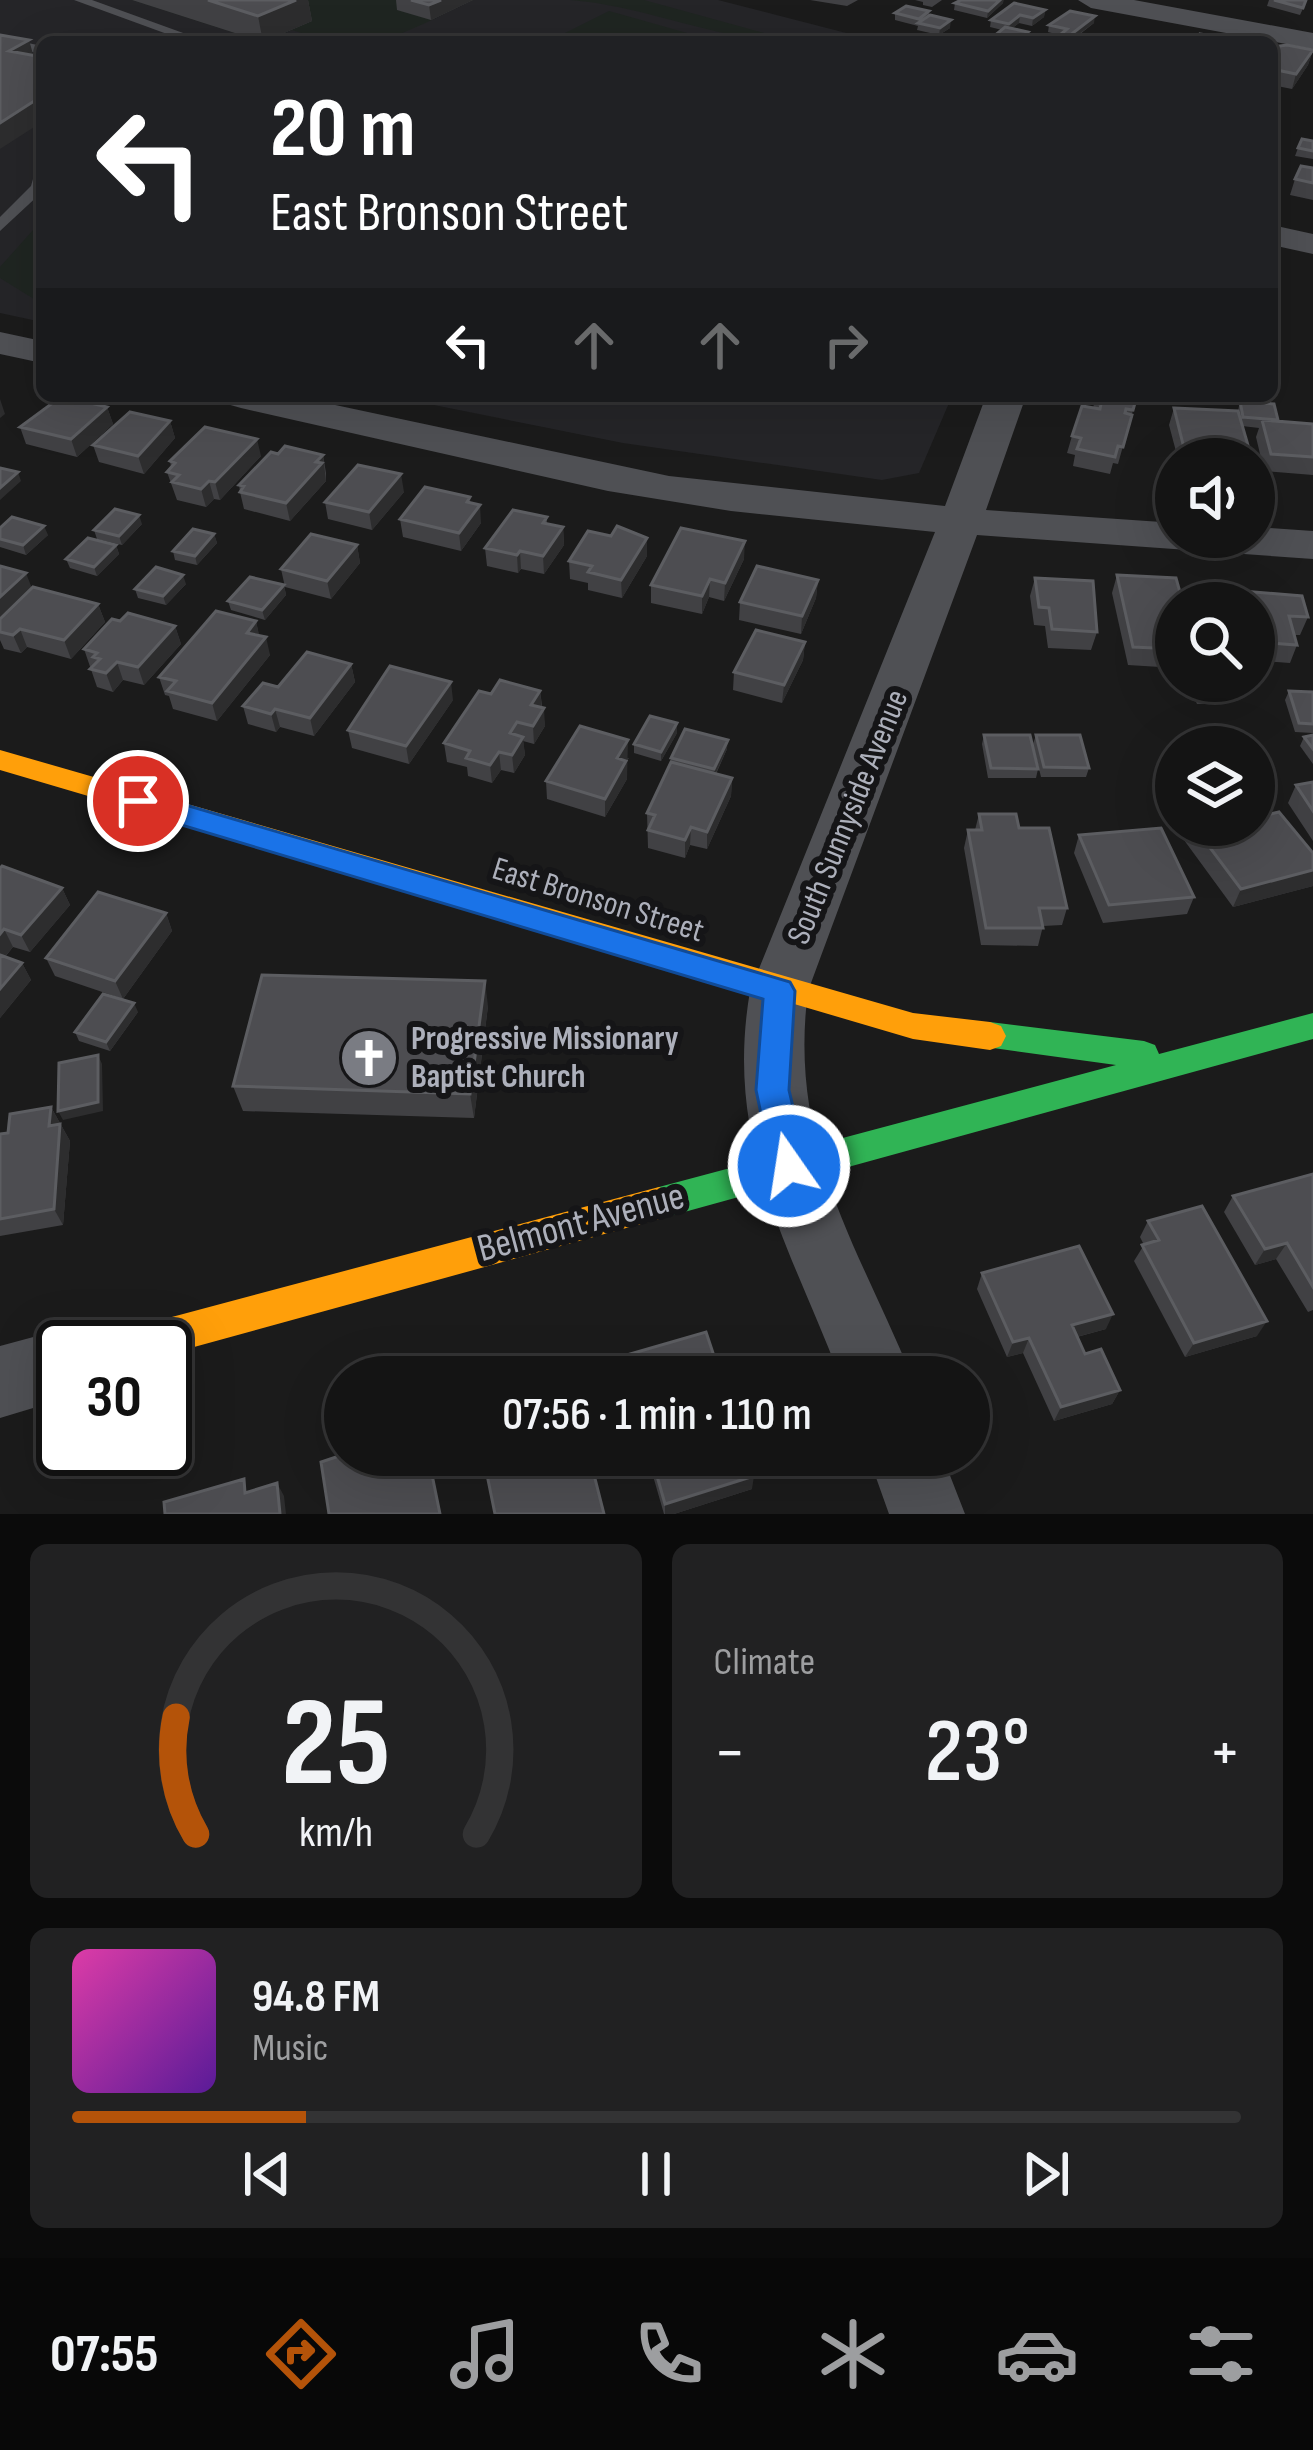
<!DOCTYPE html>
<html lang="en">
<head>
<meta charset="utf-8">
<style>
	:root { --surface:#141414; --page:#212122; --text:#f1f3f6; --muted:#9d9ea0; --line:#333334; --accent:#b45309 }
	body { margin:0; font-family:"Sofia Sans Condensed",sans-serif; background:var(--page); color:var(--text); height:100vh; display:flex; flex-direction:column; font-size:45px; white-space:nowrap }
	* { box-sizing:border-box; margin:0 }
	p { font-size:39px; color:var(--muted) }
	.icon { flex:none; width:66px; height:66px; fill:none; stroke:currentColor; stroke-width:2; stroke-linecap:round; stroke-linejoin:round }
	.map { position:relative; height:1514px; overflow:hidden }
	.sheet { display:flex; flex-direction:column; gap:30px; padding:30px; background:#0b0b0b; flex:1 }
	.sheet>* { flex:none }
	.guide { position:absolute; left:36px; top:36px; width:1242px; height:366px; border-radius:18px; box-shadow:0 12px 48px #0002,0 0 0 3px var(--line); background:#202124; color:#fff; overflow:hidden }
	.buttons { position:absolute; left:1155px; top:438px; display:grid; gap:24px }
	.buttons a { display:grid; place-items:center; width:120px; height:120px; border-radius:50%; background:var(--surface); box-shadow:0 12px 48px #0002,0 0 0 3px var(--line); font-size:60px }
	.speed { position:absolute; left:36px; top:1320px; display:flex; gap:24px; font-size:60px; font-weight:700; text-align:center }
	.speed>* { display:grid; place-content:center; width:156px; height:156px; border-radius:50%; background:var(--surface); box-shadow:0 12px 48px #0002,0 0 0 3px var(--line); line-height:1 }
	.speed .limit { border:6px solid #111; border-radius:18px; background:#fff; color:#111 }
	.pin { position:absolute; display:grid; place-items:center; width:102px; height:102px; color:#fff; margin:-51px; border:6px solid #fff; border-radius:50%; box-shadow:0 3px 12px #0007 }
	.me { position:absolute; width:132px; margin:-66px; rotate:347deg; stroke-linejoin:round; filter:drop-shadow(0 0 9px #0008) }
	.turn { display:flex; align-items:center; gap:42px; height:252px; padding:0 36px; font-size:54px }
	.turn .icon { width:156px; height:156px; stroke-width:2.5 }
	.turn b { display:block; font-size:84px; line-height:102px }
	.lanes { display:flex; align-items:center; height:114px; padding:0 36px; background:#0003; justify-content:center; gap:60px; direction:ltr }
	.lanes .off { opacity:.35 }
	.big { font-size:90px; font-weight:600; line-height:1.1 }
	.sheet .card { flex:1; display:flex; flex-direction:column; justify-content:center; gap:18px; min-width:0; padding:0 42px; border-radius:18px; background:var(--page) }
	.sheet .dial { align-items:center; gap:0 }
	.dial svg { height:312px; overflow:visible; fill:none; stroke:var(--line); stroke-width:7; stroke-linecap:round; text-anchor:middle }
	.dial text { fill:var(--text); stroke:none }
	.song { display:flex; align-items:center; gap:36px }
	.cover { width:144px; height:144px; border-radius:18px; background:linear-gradient(135deg,hsl(320 70% 55%),hsl(270 70% 35%)) }
	.played { height:12px; border-radius:6px; background:linear-gradient(90deg,var(--accent) 20%,var(--line) 20%) }
	.keys { display:flex; justify-content:space-around; direction:ltr }
	.heat { display:flex; justify-content:space-between; align-items:center; font-size:66px; direction:ltr }
	.sheet .tiles { flex:1; display:grid; gap:30px; grid-template-columns:1fr 1fr }
	.card:last-child { grid-column:span 2 }
	.trip { position:absolute; left:324px; top:1356px; width:666px; height:120px; border-radius:60px; background:var(--surface); box-shadow:0 12px 48px #0002,0 0 0 3px var(--line); font-weight:600; line-height:120px; text-align:center }
	.menu { display:flex; height:192px; justify-content:space-around; align-items:center; background:#080808; color:var(--muted) }
	.menu .icon { width:84px; height:84px }
	.menu .on { color:var(--accent) }
	.menu b { font-size:54px; color:var(--text) }
	.map>svg:first-child { display:block }
</style>
</head>
<body>
<div class="map">
<svg width="1313" height="1514" viewBox="0 0 1313 1514">
	<rect width="100%" height="100%" fill="#1b1b1b"/>
	<path fill="#252528" d="M0,0H718L881,42H42V322L0,313Z
		M389,396H952L919,473L882,480L623,443Z"/>
	<path fill="#1f2521" d="M132,0H473C397,35 377,57 292,30L263,42Z
		M570,0H644L797,42C720,42 648,6 570,0Z
		M609,11L719,42H547Z
		M42,220V304L0,278V267Z"/>
	<g fill="none" stroke-linecap="round" stroke-linejoin="round">
		<path fill="#4f5054" fill-rule="evenodd" d="M74,0H92L208,42H189Z
			M0,37L42,46V54L0,45Z
			M293,38L315,42H287Z
			M42,168V192L0,231V217L31,186L35,172Z"/>
		<path fill="#4f5054" fill-rule="evenodd" d="M1078,0H1134L1313,33V49L1091,8Z
			M1272,225L1313,234V254L1272,245Z
			M0,332L42,341V363L0,354Z
			M221,396H293L669,476L945,506L986,396H1026L986,510L1176,523V537H1254V527L1313,531V559L977,535L808,991C788,1144 856,1242 912,1377H840C788,1241 724,1143 750,991L935,532L731,511L608,491L241,408L227,404Z
			M63,1329L88,1339L91,1347H63V1399L0,1418V1346Z
			M868,1455H942L965,1514H889Z"/>
		<path fill="#30b455" fill-rule="evenodd" d="M1313,1013V1039L659,1219L647,1214L642,1203L647,1192L659,1187L1116,1065L979,1046L974,1036L979,1026L990,1022L1144,1041L1155,1045L1159,1054Z"/>
		<path fill="#ff9f0a" fill-rule="evenodd" d="M0,750L913,1013L990,1022L1001,1026L1006,1036L1001,1046L990,1050L913,1039L0,770Z
			M659,1187L671,1192L676,1203L671,1214L659,1219L165,1355V1347H108L114,1334L127,1329Z"/>
	</g>
	<path fill="#414144" d="M132,0H308L312,21L263,42Z
		M396,0H473L431,20L397,10Z
		M810,0H858L847,6Z
		M915,0H942L932,7L923,5V2Z
		M1269,0H1307L1300,15L1267,6Z
		M955,3H1003L987,18L954,10Z
		M1045,10L1044,17L1032,26L1019,23L1011,29L1027,40L1024,42H993L994,36L1002,30L990,27L991,20Z
		M929,11V16L950,28L939,35L917,30L918,26L895,20V13Z
		M1094,23L1070,42H1059L1060,35L1048,32L1049,25Z
		M1272,47L1313,50L1308,65L1292,89L1272,85Z
		M1313,141V159L1295,156L1298,148Z
		M1313,168V200L1290,195L1295,179Z
		M1096,396H1137L1118,464L1113,463L1110,474L1073,466L1075,455L1067,453L1072,436L1093,408Z
		M1240,401L1278,421L1313,424V475L1264,471L1256,437L1259,428L1242,426L1250,452L1247,459H1178L1169,425L1174,408L1238,411Z
		M107,407L113,424L77,457L26,444L20,427Z
		M170,421L175,438L144,474L99,462L93,445Z
		M278,454L323,455L326,473V481L290,521L244,509L240,492L239,485Z
		M261,456L220,500L214,499L206,507L177,500L167,472L171,467L170,461Z
		M404,492L372,530L328,519L325,502Z
		M471,503L481,523L461,551L403,537L400,519Z
		M547,517V524L563,527L564,545L544,574L521,569L518,573L487,566L485,548Z
		M142,524L122,545L97,539L94,530Z
		M0,528L48,535L26,555L0,547Z
		M214,534L217,543L197,565L175,560L173,551Z
		M116,545L119,554L97,576L70,568L66,559Z
		M357,545L360,563L331,599L285,587L281,569Z
		M647,556L622,598L588,590V583L570,579L569,561Z
		M744,559L724,601L709,597L702,614L651,603V585Z
		M0,566L32,588L98,604L105,622L71,659L27,647L21,653L4,649L0,640Z
		M1117,575L1176,603V668L1128,665L1112,593Z
		M1035,578L1097,632L1091,650L1048,648L1045,626L1034,625L1030,596Z
		M818,580L816,598L801,634L739,620L740,602Z
		M186,584L166,605L138,598L135,589Z
		M284,585L286,595L265,620L231,610L228,601Z
		M1230,590L1308,617L1300,635H1295L1297,645L1290,663L1263,661L1260,649L1254,648V603H1225Z
		M120,621L175,626L181,644L144,685L123,680L113,692L97,687L84,649Z
		M256,621L259,636L270,655L217,721L173,709L169,696L165,695L159,677Z
		M805,642L803,660L782,703L733,690L734,672Z
		M351,664L355,682L314,736L280,727L276,732L248,724L243,706L278,687Z
		M1187,681H1223L1229,694L1226,703L1197,704Z
		M540,691L545,726L534,744L523,741L525,755L514,773L501,770L492,783L468,776L467,767L447,762L444,743L491,694Z
		M1289,691L1313,692V733L1295,732L1285,700Z
		M453,700L409,764L352,748L348,730Z
		M677,733L661,761L634,753V744Z
		M984,735L1038,769L1036,778H988L982,744Z
		M1036,735L1089,768L1086,777H1041L1033,744Z
		M1313,735V764L1300,746L1304,737Z
		M727,749L716,774L732,778L731,796L707,849L690,845L685,858L648,848L647,813L670,764L671,758Z
		M629,758L626,762L627,779L605,817L547,799L546,781Z
		M1313,782V841L1288,803L1296,785Z
		M979,814L1019,828L1067,908L1062,925L1043,926L1038,946L981,945L964,848L968,830H975Z
		M1190,825H1254L1313,853V886L1233,907L1184,840Z
		M1079,835L1194,897L1187,914L1103,923L1074,853Z
		M0,868L62,888L70,905L30,952L13,947L5,957L22,963L31,980L0,1018Z
		M166,913L172,931L123,999L55,976L46,958Z
		M488,1006L474,1118L243,1111L233,1086Z
		M138,1012L110,1051L79,1041L75,1032Z
		M51,1107L70,1141L63,1225L0,1236V1134L8,1133Z
		M1313,1174V1310L1308,1312L1276,1259L1255,1265L1224,1212L1233,1196Z
		M1148,1221L1257,1336L1185,1357L1134,1261L1144,1245L1140,1237Z
		M982,1273L1106,1329L1077,1337L1085,1354L1120,1390L1112,1404L1054,1421L1023,1353L1007,1357L977,1289Z
		M647,1455H747L752,1489L674,1514H664Z"/>
	<path fill="#2d2d2e" d="M296,0H308L312,21L263,42L258,16Z
		M441,0H473L431,20L429,5Z
		M1000,0H1004L1003,3L987,18L988,11Z
		M1045,10L1044,17L1032,26L1033,18Z
		M1020,15L1019,23L1008,31L1009,24Z
		M1095,16L1094,23L1068,42L1069,36Z
		M951,20L950,28L939,35L940,28Z
		M29,40L35,61L9,51Z
		M1313,50L1308,65L1292,89L1296,74Z
		M42,96V122L0,149V123Z
		M0,399L5,414L0,418Z
		M107,407L113,424L77,457L71,439Z
		M170,421L175,438L144,474L138,456Z
		M257,439L261,456L220,500L215,482Z
		M323,455L326,481L290,521L286,503Z
		M18,472L21,481L0,500V488Z
		M401,474L404,492L372,530L369,512Z
		M209,481L214,499L206,507L201,489Z
		M470,497L472,515L480,505L481,523L461,551L459,533L467,502Z
		M139,515L142,524L122,545L119,536Z
		M44,526L48,535L26,555L23,545Z
		M563,527L564,545L544,574L543,556Z
		M214,534L217,543L197,565L195,556Z
		M647,538V556L622,598L621,580Z
		M745,541L744,559L724,601L725,583Z
		M116,545L119,554L97,576L94,567Z
		M357,545L360,563L331,599L327,581Z
		M520,551L521,569L518,573L517,555Z
		M26,573L33,591L0,622V597Z
		M183,575L186,584L166,605L163,596Z
		M710,579L709,597L702,614V596Z
		M818,580L816,598L801,634L802,616Z
		M284,585L286,595L265,620L262,610Z
		M98,604L105,622L71,659L64,640Z
		M256,621L260,639L247,633Z
		M175,626L181,644L144,685L138,667Z
		M20,629L27,647L21,653L13,635Z
		M266,637L270,655L217,721L212,703Z
		M805,642L803,660L782,703L784,685Z
		M117,662L123,680L113,692L106,673Z
		M351,664L355,682L314,736L310,718Z
		M451,682L453,700L409,764L406,746Z
		M540,691L542,709L531,705Z
		M544,708L545,726L534,744L533,726Z
		M275,709L280,727L276,732L271,714Z
		M677,723V733L661,761V752Z
		M523,737L525,755L514,773L512,755Z
		M628,740L627,779L605,817V799L617,758Z
		M728,740L727,749L713,779L714,769Z
		M499,752L501,770L492,783L490,765Z
		M732,778L731,796L707,849V832Z
		M691,827L690,845L685,858V840Z
		M1313,870V886L1233,907L1241,889Z
		M62,888L70,905L30,952L21,935Z
		M166,913L172,931L123,999L115,981Z
		M4,929L13,947L2,960L0,957V934Z
		M22,963L31,980L0,1018V989Z
		M485,981L488,1006L474,1118L470,1094Z
		M134,1003L138,1012L110,1051L106,1042Z
		M98,1055L102,1064L103,1111L63,1120L58,1111Z
		M51,1107L70,1141L63,1225L54,1209L49,1126Z
		M1287,1243L1276,1259L1255,1265L1265,1249Z
		M1113,1314L1106,1329L1065,1340L1072,1325Z
		M1267,1321L1257,1336L1185,1357L1194,1343Z
		M1029,1338L1023,1353L1007,1357L1013,1342Z
		M1120,1390L1112,1404L1054,1421L1061,1407Z
		M754,1476L752,1489L674,1514H665V1504Z
		M277,1483L284,1496L286,1514H280Z"/>
	<path fill="#4d4d51" stroke="#5c5d61" stroke-width="3" d="M208,0H296L258,16Z
		M411,0H441L429,5Z
		M961,0H1000L988,11L955,3Z
		M1274,0H1306L1303,8Z
		M1014,3L1045,10L1033,18L1020,15L1009,24L991,20Z
		M906,6L929,11L919,19L895,13Z
		M1070,11L1095,16L1069,36L1060,35L1067,29L1049,25Z
		M930,15L951,20L940,28L918,23Z
		M1005,27L1028,32L1016,42L995,40L1000,37L994,36Z
		M1200,34L1247,41L1197,42Z
		M0,35L29,40L9,51L42,57V96L0,123Z
		M1039,36L1056,40L1054,42H1032Z
		M1287,45L1313,50L1296,74L1272,69V47Z
		M1302,139L1313,141V151L1298,148Z
		M1301,166L1313,168V183L1295,179Z
		M62,396L107,407L71,439L20,427Z
		M1096,396H1137L1133,410L1126,409L1125,413L1132,415L1123,447L1118,446L1115,457L1077,449L1081,438L1072,436L1082,406L1100,409L1101,404L1094,403Z
		M1240,401L1274,404L1278,420L1243,417Z
		M1174,408L1238,411L1250,452L1184,448Z
		M130,412L170,421L138,456L93,445Z
		M1262,420L1313,424V457L1271,454Z
		M205,427L257,439L215,482L209,481L201,489L172,482L179,475L167,472L175,463L170,461Z
		M285,446L323,455L316,462L322,463L286,503L240,492L244,486L239,485L271,452L278,454Z
		M358,465L401,474L369,512L325,502Z
		M0,468L18,472L0,488Z
		M425,487L470,497L467,502L480,505L459,533L400,519Z
		M115,509L139,515L119,536L94,530Z
		M513,510L547,517L543,523L563,527L543,556L520,551L517,555L485,548Z
		M12,517L44,526L23,545L0,539V528Z
		M617,526L647,538L621,580L588,572L592,566L569,561L588,531L611,536Z
		M681,528L745,541L725,583L710,579L702,596L651,585Z
		M193,529L214,534L195,556L173,551Z
		M311,534L357,545L327,581L281,569Z
		M88,538L116,545L94,567L66,559Z
		M0,566L26,573L0,597Z
		M757,566L818,580L802,616L740,602Z
		M156,567L183,575L163,596L135,589Z
		M1117,575L1176,578L1183,603H1176V649L1133,647Z
		M250,577L284,585L262,610L228,601Z
		M1035,578L1093,581L1097,632L1052,629L1049,608L1039,607Z
		M33,587L98,604L64,640L20,629L13,635L0,632V619Z
		M1230,590L1302,596L1308,617L1289,616L1297,645L1270,643L1267,631L1254,630V603H1232Z
		M216,611L256,621L247,633L266,637L212,703L167,691L176,681L159,677Z
		M128,613L175,626L138,667L117,662L106,673L90,669L100,659L93,657L97,653L84,649L112,619L120,621Z
		M756,630L805,642L784,685L734,672Z
		M307,652L351,664L310,718L275,709L271,714L243,706L263,683L278,687Z
		M390,666L451,682L406,746L348,730Z
		M500,680L540,691L531,705L544,708L533,726L517,722L510,733L523,737L512,755L499,752L490,765L466,758L470,751L444,743L479,691L491,694Z
		M1194,681H1223L1229,694L1200,695Z
		M1289,691L1313,692V724L1299,723Z
		M650,716L677,723L661,752L634,744Z
		M580,726L628,740L617,758L626,761L605,799L546,781Z
		M685,729L728,740L714,769L671,758Z
		M1228,733L1239,747H1182L1180,744Z
		M984,735H1030L1038,769L991,768Z
		M1036,735H1080L1089,768L1044,767Z
		M1313,735V749L1304,737Z
		M671,762L732,778L707,832L691,827L685,840L648,830L655,815L647,813Z
		M1313,782V811L1296,785Z
		M1279,812L1313,853V870L1241,889L1193,825H1254V818Z
		M979,814H1016L1019,828H1049L1067,908H1039L1043,928H986L968,830H982Z
		M1161,828L1194,897L1109,905L1079,835Z
		M2,866L62,888L21,935L4,929L0,934V868Z
		M98,892L166,913L115,981L46,958Z
		M0,955L22,963L0,989Z
		M262,975L485,981L470,1094L233,1086Z
		M103,994L134,1003L106,1042L75,1032Z
		M98,1055V1102L58,1111L59,1063Z
		M51,1107L49,1126L60,1124L54,1209L0,1219V1134L8,1133L10,1114Z
		M1313,1174V1287L1287,1243L1265,1249L1233,1196Z
		M1202,1206L1267,1321L1194,1343L1142,1245L1159,1240L1148,1221Z
		M1079,1246L1113,1314L1072,1325L1085,1354L1101,1349L1120,1390L1061,1407L1029,1338L1013,1342L982,1273Z
		M706,1332L721,1377H629L623,1356Z
		M345,1454L428,1455L440,1514H329L321,1462Z
		M483,1455H589L604,1514H495Z
		M651,1455H747L754,1476L665,1504Z
		M244,1479L245,1493L277,1483L280,1514H165L164,1502Z"/>
	<path fill="#1a73e8" stroke="#114b97" stroke-width="3" d="M138,791L790,982L795,991L789,1090L807,1166L801,1177L789,1181L777,1177L772,1166L756,1090L763,999L128,809L124,801L128,794Z"/>
	<defs>
		<g id="church-disc" transform="scale(3)"><circle r="9.5" fill="#7a7c83" stroke="#151517"/><path d="M-1.2-6h2.4v3.5h3.3v2.4h-3.3V6h-2.4V-.1h-3.3v-2.4h3.3Z" fill="#fff"/></g>
	</defs>
	<g fill-rule="evenodd">
		<use href="#church-disc" x="369" y="1058"/>
	</g>
	<g text-anchor="middle" dominant-baseline="central" stroke-width="12" stroke-linejoin="round" paint-order="stroke">
		<g font-size="33" fill="#adb0bb" stroke="#151517">
			<text transform="translate(848 817) rotate(-68)">South Sunnyside Avenue</text>
			<text transform="translate(598 900) rotate(17)">East Bronson Street</text>
		</g>
		<g font-size="33" font-weight="bold" fill="#adb0bb" stroke="#151517" text-anchor="start">
			<text x="411" y="1039">Progressive Missionary<tspan x="411" dy="38">Baptist Church</tspan></text>
		</g>
		<g font-size="39" fill="#adb0bb" stroke="#151517">
			<text transform="translate(581 1223) rotate(-15)">Belmont Avenue</text>
		</g>
	</g>
</svg>
<div class="buttons">
<a><svg class="icon" aria-label="sound" viewBox="0 0 24 24"><path d="M4 9h4l5-4v14l-5-4H4zM17 9q2 3 0 6"/></svg></a>
<a><svg class="icon" aria-label="search" viewBox="0 0 24 24"><circle cx="10" cy="10" r="6"/><path d="M15 15l6 6"/></svg></a>
<a><svg class="icon" aria-label="layers" viewBox="0 0 24 24"><path d="M12 4l9 5-9 5-9-5zM3 14l9 5 9-5"/></svg></a>
</div>
<div class="speed"><div class="limit">30</div></div>
<div class="pin" style="left:138px;top:801px;background:#d93025"><svg class="icon" aria-label="arrive" viewBox="0 0 24 24"><path d="M6 21V4h12l-3 4 3 4H6"/></svg></div>
<svg class="me" style="left:789px;top:1166px" viewBox="-20 -20 40 40"><circle r="17" fill="#1a73e8" stroke="#fff" stroke-width="3"/><path d="M0-11L8 9 0 5-8 9z" fill="#fff"/></svg>
<div class="trip">07:56 · 1 min · 110 m</div>
<div class="guide">
<div class="turn"><svg class="icon" aria-label="left" viewBox="0 0 24 24"><path d="M17 20v-9H6M10 6l-5 5 5 5"/></svg><div><b>20 m</b>East Bronson Street</div></div>
<div class="lanes"><svg class="icon" aria-label="left" viewBox="0 0 24 24"><path d="M17 20v-9H6M10 6l-5 5 5 5"/></svg><svg class="icon off" aria-label="ahead" viewBox="0 0 24 24"><path d="M12 20V5M6 11l6-6 6 6"/></svg><svg class="icon off" aria-label="ahead" viewBox="0 0 24 24"><path d="M12 20V5M6 11l6-6 6 6"/></svg><svg class="icon off" aria-label="right" viewBox="0 0 24 24"><path d="M7 20v-9h11M14 6l5 5-5 5"/></svg></div>
</div>
</div>
<section class="sheet">
<div class="tiles">
<div class="card dial"><svg viewBox="0 0 100 80">
<path d="M14 69A42 42 0 1 1 86 69"/>
<path d="M14 69A42 42 0 0 1 9 39" stroke="#b45309"/>
<text x="50" y="56" font-size="32" font-weight="700">25</text>
<text x="50" y="72" font-size="11">km/h</text>
</svg></div>
<div class="card"><p>Climate</p>
<div class="heat"><a>−</a><b class="big">23°</b><a>+</a></div>
</div>
<div class="card">
<div class="song"><i class="cover"></i><div><b>94.8 FM</b><p>Music</p></div></div>
<div class="played"></div>
<div class="keys"><svg class="icon" aria-label="previous" viewBox="0 0 24 24"><path d="M18 5L8 12l10 7zM5 5v14"/></svg><svg class="icon" aria-label="pause" viewBox="0 0 24 24"><path d="M8 5v14M16 5v14"/></svg><svg class="icon" aria-label="next" viewBox="0 0 24 24"><path d="M6 5l10 7-10 7zM19 5v14"/></svg></div>
</div>
</div>
</section>
<nav class="menu">
<b>07:55</b>
<svg class="icon on" aria-label="directions" viewBox="0 0 24 24"><path d="M12 3l9 9-9 9-9-9zM9 14v-3h6M13 9l2 2-2 2"/></svg>
<svg class="icon" aria-label="music" viewBox="0 0 24 24"><path d="M9 18V5l10-2v13"/><circle cx="6" cy="18" r="3"/><circle cx="16" cy="16" r="3"/></svg>
<svg class="icon" aria-label="phone" viewBox="0 0 24 24"><path d="M5 4h4l2 5-3 2q2 4 5 5l2-3 5 2v4C11 20 4 13 5 4z"/></svg>
<svg class="icon" aria-label="climate" viewBox="0 0 24 24"><path d="M12 3v18M4 7l16 10M4 17L20 7"/></svg>
<svg class="icon" aria-label="car" viewBox="0 0 24 24"><path d="M5 17H2v-5l4-1 3-4h7l3 4 3 1v5h-3M9 17h6M6 11h13"/><circle cx="7" cy="17" r="2"/><circle cx="17" cy="17" r="2"/></svg>
<svg class="icon" aria-label="filters" viewBox="0 0 24 24"><path d="M4 7h16M4 17h16"/><circle cx="9" cy="7" r="2"/><circle cx="15" cy="17" r="2"/></svg>
</nav>
</body>
</html>
